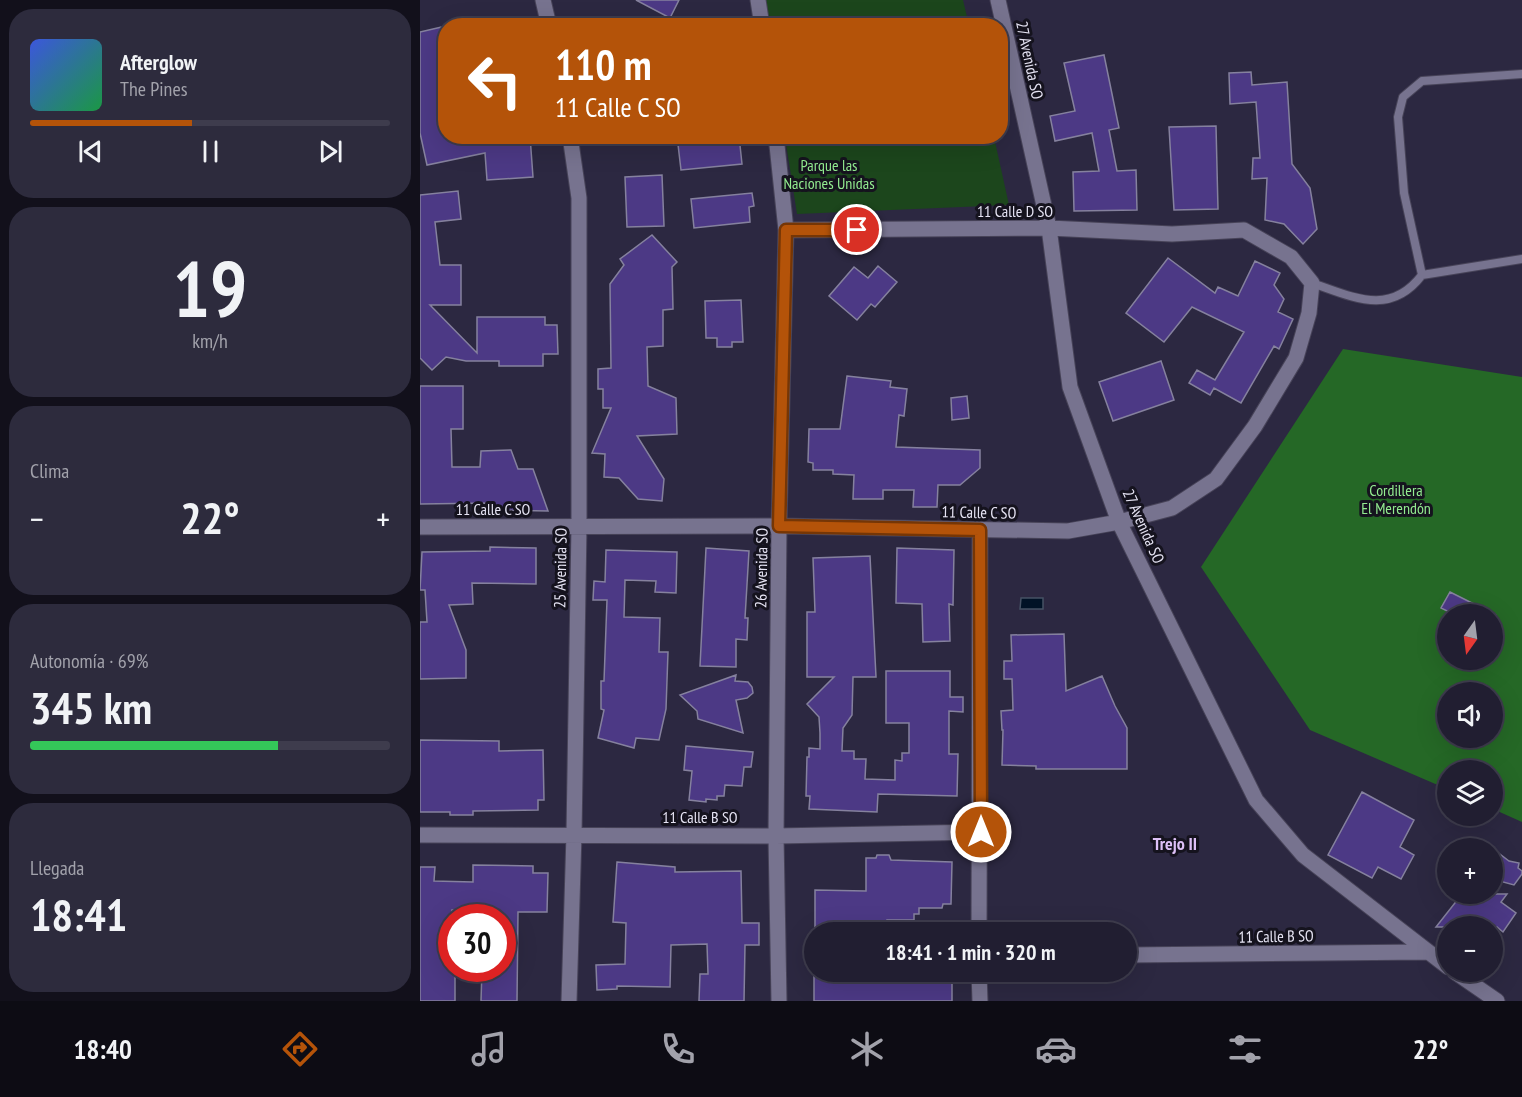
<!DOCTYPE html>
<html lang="es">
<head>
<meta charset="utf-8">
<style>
	:root { --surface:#211e31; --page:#2d2b3d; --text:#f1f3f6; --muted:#a2a2ab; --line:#3e3c4d; --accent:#b45309 }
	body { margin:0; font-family:"PT Sans Narrow",sans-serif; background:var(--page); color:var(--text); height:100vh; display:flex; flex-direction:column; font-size:22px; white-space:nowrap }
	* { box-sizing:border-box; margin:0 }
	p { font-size:20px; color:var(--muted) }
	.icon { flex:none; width:33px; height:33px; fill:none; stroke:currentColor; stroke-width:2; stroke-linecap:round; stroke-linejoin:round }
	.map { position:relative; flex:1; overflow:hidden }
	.panel { display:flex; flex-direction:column; gap:9px; padding:9px; background:#12101b; width:420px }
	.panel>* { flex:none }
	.guide { position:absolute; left:18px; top:18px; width:570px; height:126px; border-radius:24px; box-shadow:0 6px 24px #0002,0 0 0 2px var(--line); background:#b45309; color:#fff; overflow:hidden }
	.needle { width:39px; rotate:194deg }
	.tools { position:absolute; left:1017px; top:604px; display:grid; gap:12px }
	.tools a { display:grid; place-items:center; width:66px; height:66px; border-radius:50%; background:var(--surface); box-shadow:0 6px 24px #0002,0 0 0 2px var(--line); font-size:30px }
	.speed { position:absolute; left:18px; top:904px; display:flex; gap:12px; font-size:30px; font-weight:700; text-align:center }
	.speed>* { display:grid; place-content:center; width:78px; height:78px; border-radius:50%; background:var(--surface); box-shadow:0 6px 24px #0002,0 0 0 2px var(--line); line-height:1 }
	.speed .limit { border:9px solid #d22; background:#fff; color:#111 }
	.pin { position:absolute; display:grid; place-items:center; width:51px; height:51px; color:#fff; margin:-26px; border:3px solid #fff; border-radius:50%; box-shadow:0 2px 6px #0007 }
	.me { position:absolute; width:66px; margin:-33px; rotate:0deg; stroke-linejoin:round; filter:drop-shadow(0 0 4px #0008) }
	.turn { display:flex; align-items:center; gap:21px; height:126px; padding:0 18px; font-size:27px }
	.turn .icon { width:78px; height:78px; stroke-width:2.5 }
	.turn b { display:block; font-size:42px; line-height:51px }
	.big { font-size:45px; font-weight:600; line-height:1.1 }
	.panel .tile { flex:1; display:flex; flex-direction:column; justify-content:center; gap:9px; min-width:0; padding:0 21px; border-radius:24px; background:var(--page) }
	.panel .dial { align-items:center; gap:0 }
	.dial b { font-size:78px; line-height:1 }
	.song { display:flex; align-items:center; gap:18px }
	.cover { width:72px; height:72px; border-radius:9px; background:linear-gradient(135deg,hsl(230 70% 55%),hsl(140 70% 35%)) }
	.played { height:6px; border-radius:3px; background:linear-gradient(90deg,var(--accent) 45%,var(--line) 45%) }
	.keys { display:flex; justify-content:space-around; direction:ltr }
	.heat { display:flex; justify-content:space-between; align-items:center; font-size:33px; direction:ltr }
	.charge { height:9px; border-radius:4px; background:linear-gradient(90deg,#34c759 69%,var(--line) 0) }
	.trip { position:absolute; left:384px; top:922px; width:333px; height:60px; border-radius:30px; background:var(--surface); box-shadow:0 6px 24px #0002,0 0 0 2px var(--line); font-weight:600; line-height:60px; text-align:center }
	.tab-bar { display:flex; height:96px; justify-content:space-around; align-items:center; background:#0d0c14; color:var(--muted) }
	.tab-bar .icon { width:42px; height:42px }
	.tab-bar .current { color:var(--accent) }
	.tab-bar b { font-size:27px; color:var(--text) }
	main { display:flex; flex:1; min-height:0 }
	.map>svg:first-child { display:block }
</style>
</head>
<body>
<main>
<section class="panel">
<div class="tile">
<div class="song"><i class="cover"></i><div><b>Afterglow</b><p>The Pines</p></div></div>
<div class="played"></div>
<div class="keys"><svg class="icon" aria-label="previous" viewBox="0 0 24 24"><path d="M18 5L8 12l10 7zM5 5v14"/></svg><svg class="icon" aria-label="pause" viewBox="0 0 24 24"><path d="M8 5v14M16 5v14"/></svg><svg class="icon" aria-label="next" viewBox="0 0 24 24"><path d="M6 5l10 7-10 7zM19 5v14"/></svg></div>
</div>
<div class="tile dial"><b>19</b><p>km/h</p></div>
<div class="tile"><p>Clima</p>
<div class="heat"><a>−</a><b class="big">22°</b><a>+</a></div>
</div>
<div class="tile"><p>Autonomía · 69%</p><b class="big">345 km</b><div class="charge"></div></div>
<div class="tile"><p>Llegada</p><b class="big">18:41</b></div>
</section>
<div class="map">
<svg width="1102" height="1001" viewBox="0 0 1102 1001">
	<rect width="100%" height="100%" fill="#2c2841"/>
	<path fill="#1c461c" d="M344,0H543L549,25H348Z
		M365,137H574L589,205L377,214Z"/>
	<path fill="#256826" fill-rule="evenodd" d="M923,349L1102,377V822L1073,809L1072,771H1028L1027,789L890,730L781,567ZM1028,615H1072V660H1028ZM1028,693H1072V738H1028Z"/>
	<path fill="#011226" stroke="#465164" stroke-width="1.5" d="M601,598H623V609H600Z"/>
	<path fill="#4c3985" stroke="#85819e" stroke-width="1.5" d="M216,0H259L250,18Z
		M26,26V136H110L113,177L67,180L65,153L7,165L0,133V32Z
		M684,55L699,128L689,130L697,171L716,170L717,210L654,211L653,172L679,171L672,133L635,141L630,116L655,111L644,63Z
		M831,72L832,85L867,82L872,164L890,188L897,229L883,244L864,224L845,220L847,178L832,179L833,158H840L836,102L810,104L809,73Z
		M796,126L798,209L754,210L749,127Z
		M257,136H319L322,164L261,170Z
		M242,175L244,226L207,227L205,177Z
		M38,191L41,219L15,222L20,265H41V305H10L57,353V317H125V325H137L138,354H123V366H79V361H46L26,357L12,370L0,358V195Z
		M332,193L334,206L329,207L330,222L274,228L271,199Z
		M232,235L257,262L252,267L253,309L243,310V346L227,347L228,386L256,398L257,434L217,436L244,479L242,501L218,499L199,478L184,477L185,454L172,453L191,408H183V389H178V369L191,368L190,284L204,265L200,259Z
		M748,258L795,293L798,287L818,296L835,261L860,273L854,285L864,299L858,312L873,319L859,349L854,346L821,403L794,388L790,395L769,383L777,370L795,380L824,332L772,307L744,342L706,313Z
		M458,266L477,282L455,307L451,304L437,320L409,296L434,267L448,278Z
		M321,300L323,342H312V347H297V338H286L285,301Z
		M741,361L754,400L693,421L679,382Z
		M427,376L471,381L470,387L487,389L484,416L479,415L476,447L560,450V468L540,485H518L517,507H493L494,490H463V499H433L434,475L413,474V470H393V463L388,462L389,429H420Z
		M0,386H43V429H31L32,467H60L61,451L91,450L98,469H113L128,511L72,510L70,503L0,504Z
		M547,396L549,418L532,420L531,398Z
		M70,547L116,548V584L52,583L53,604L29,605L46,650V678L0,679V622H7L5,590H0L2,552L70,551Z
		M286,548L329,551L325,618H328L327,640L316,639V667L280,666Z
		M477,548L534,550L533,605L529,604L530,641L503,642L502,604L476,603Z
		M186,550L257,552L256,593L235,592L236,581L205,580L204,617L240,618L239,652H248L246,709L239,740L216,738L214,748L178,738L184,710L181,709V681H184L187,600H173L174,581L185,582Z
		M450,556L456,677H433L432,715L423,728L422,751H434V759H446L445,779L475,780V760L482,761V753H489V723H466V671H530V697H543V712L529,711V754H538L537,796L458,794L457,812L389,809L390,796H386L387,757H389V748L400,749V733L399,717L387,704L414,677H387V612H395L393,558Z
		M1030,592L1076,615H1035L1021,608Z
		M644,634L646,691L682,676L695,706L707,728V769H616V766L582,765L583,730H582L581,711L593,710L592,679H584V661H592L591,635Z
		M316,675L315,681L328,682L332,687L333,693L327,698L316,700L323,733L278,719L277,711L260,695Z
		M0,740L79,741V751L123,750L124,800H118V810L53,811V815H30V812H0Z
		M266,746L333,752L331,767H324L322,786L305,785L304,796H297V800L286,799V802L269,800L272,771L264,770Z
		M942,792L994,820L980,847L994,855L981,879L958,867L952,878L908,855Z
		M1072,848L1089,861L1099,863L1098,868L1102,871V874L1094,885L1072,879Z
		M457,855H469L471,860L532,862L531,904H523L522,908H499V914H494V920H467V924H430V933H395V890L446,891V858H456Z
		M197,862L255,867V872L321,871L322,923H339V945H325L324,1001H279L280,974H288L287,944L251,945L250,987L197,986V989L177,990L176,965L205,964L206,923L193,922Z
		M53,865L113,866V873H128L127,912H98L97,1001H61L62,969H82V918H79V911L32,910V969H35V1001H0V867H15L14,881L53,882Z
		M1042,894H1087L1081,902L1096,913L1083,932L1077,927H1016Z
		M394,972H532V1001H394Z"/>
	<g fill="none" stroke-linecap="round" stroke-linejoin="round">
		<g stroke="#474358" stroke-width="10">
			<path id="lane" d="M1002,275L1102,259
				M892,283C933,297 970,317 1002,275L984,193L978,117L983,97L1002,81L1102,74"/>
		</g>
		<g stroke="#474358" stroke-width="17">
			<path id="street" d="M123,0L129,26
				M338,0L342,26
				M578,0L629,228L650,387L699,522L836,800L883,855L1028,967
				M356,136L366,230L359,526L356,836L359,1001
				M0,527L359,526L648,531L699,522L752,508L796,479L835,426L876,358L889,313L892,283L871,257L824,230L752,234L629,228L366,230
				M0,835L356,836L561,832
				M559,933L560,530
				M706,955L1006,952
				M559,972L560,1001
				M1035,972L1077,1001
				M149,1001L154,834L159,526V198L150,136"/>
		</g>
		<use href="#lane" stroke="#77738f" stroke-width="8"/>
		<use href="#street" stroke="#77738f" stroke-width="15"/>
	</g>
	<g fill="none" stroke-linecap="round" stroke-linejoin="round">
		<g stroke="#753606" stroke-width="15">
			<path id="route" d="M437,230H366L359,526L560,530L561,832"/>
		</g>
		<use href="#route" stroke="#b45309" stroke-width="10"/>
	</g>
	<g text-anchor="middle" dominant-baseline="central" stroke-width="6" stroke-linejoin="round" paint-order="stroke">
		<g font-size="16" fill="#e6e4f4" stroke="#15131e">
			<text transform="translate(610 60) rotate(78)">27 Avenida SO</text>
			<text x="595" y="211">11 Calle D SO</text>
			<text x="73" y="509">11 Calle C SO</text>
			<text transform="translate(559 512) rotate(1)">11 Calle C SO</text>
			<text transform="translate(724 526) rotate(66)">27 Avenida SO</text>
			<text transform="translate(140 568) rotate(-89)">25 Avenida SO</text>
			<text transform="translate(341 568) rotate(-89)">26 Avenida SO</text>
			<text x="280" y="817">11 Calle B SO</text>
			<text transform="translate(856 936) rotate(-1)">11 Calle B SO</text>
		</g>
		<g font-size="16" fill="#93ec90" stroke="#15131e">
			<text x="409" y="165">Parque las<tspan x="409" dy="18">Naciones Unidas</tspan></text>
			<text x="976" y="490">Cordillera<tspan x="976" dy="18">El Merendón</tspan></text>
		</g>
		<g font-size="18" font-weight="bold" fill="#ddc0f7" stroke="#15131e">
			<text x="755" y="843">Trejo II</text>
		</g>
	</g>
</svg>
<div class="tools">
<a><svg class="needle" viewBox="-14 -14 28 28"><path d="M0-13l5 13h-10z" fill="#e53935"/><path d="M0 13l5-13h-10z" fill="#a2a2ab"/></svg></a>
<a><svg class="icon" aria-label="sound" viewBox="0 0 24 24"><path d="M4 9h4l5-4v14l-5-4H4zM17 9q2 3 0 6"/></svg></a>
<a><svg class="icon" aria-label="layers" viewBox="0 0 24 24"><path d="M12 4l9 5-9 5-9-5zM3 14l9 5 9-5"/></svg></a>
<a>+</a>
<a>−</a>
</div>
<div class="speed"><div class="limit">30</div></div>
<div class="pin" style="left:437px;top:230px;background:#d93025"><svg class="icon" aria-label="arrive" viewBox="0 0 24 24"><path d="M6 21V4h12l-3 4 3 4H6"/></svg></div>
<svg class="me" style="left:561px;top:832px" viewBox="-20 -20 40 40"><circle r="17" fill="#b45309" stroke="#fff" stroke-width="3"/><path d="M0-11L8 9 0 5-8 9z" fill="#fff"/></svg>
<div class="trip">18:41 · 1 min · 320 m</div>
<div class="guide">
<div class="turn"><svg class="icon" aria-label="left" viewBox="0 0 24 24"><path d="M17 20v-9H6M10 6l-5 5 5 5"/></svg><div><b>110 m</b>11 Calle C SO</div></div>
</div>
</div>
</main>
<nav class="tab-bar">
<b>18:40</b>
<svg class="icon current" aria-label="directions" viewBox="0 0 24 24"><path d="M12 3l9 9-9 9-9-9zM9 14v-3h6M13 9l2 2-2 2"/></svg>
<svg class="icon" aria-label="music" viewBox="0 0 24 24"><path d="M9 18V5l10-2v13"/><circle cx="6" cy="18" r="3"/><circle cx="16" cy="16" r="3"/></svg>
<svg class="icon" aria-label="phone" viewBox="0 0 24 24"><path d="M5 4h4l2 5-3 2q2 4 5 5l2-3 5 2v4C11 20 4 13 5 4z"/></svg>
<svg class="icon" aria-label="climate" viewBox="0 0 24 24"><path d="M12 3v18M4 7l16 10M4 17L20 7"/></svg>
<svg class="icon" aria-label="car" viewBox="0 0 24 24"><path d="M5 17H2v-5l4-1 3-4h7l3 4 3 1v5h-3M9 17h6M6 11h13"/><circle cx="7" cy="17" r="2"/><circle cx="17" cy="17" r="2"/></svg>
<svg class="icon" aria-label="filters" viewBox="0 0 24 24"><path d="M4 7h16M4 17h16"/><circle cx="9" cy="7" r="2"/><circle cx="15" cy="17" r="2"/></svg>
<b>22°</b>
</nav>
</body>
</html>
